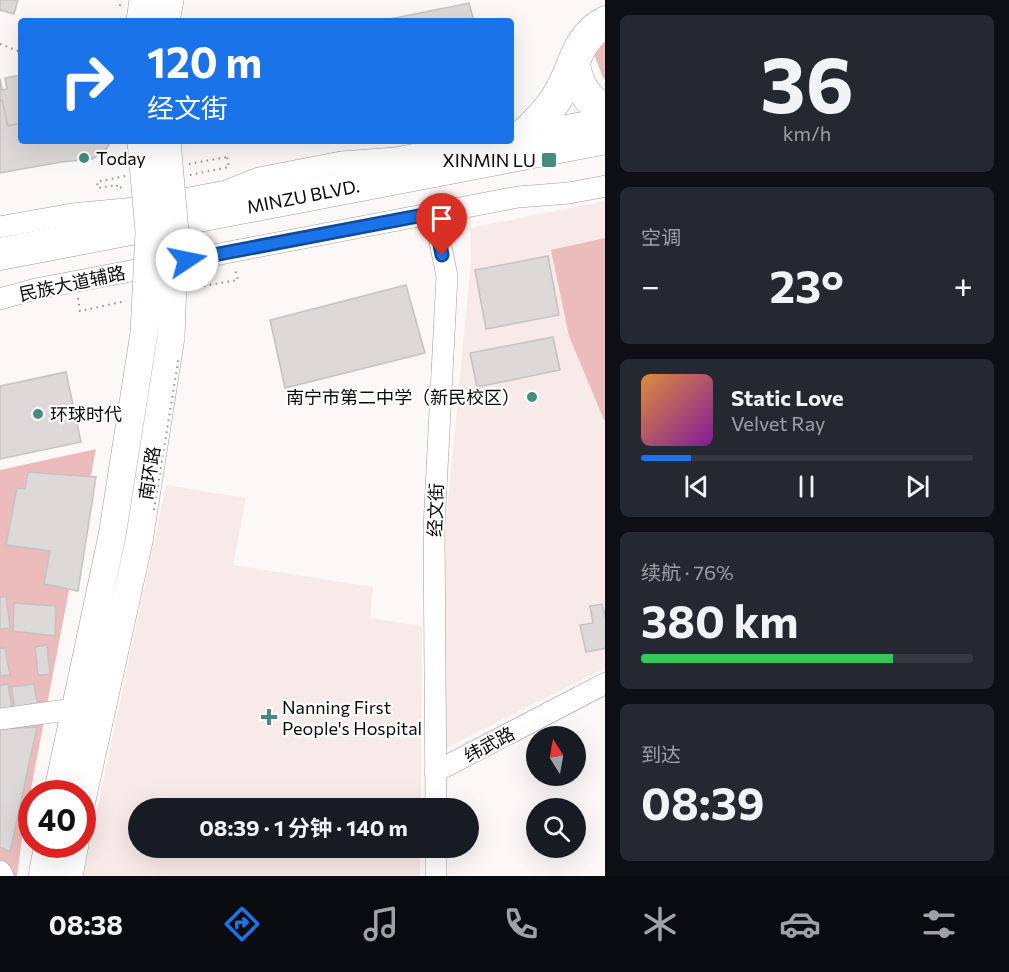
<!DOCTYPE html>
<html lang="zh">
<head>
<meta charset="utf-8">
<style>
	:root { --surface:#171b24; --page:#242831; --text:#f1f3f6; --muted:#9ea1a6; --line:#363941; --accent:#1a73e8 }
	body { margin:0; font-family:Commissioner,"Noto Sans SC",sans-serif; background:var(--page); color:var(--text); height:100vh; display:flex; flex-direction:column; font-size:22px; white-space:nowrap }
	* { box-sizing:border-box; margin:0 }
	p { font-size:20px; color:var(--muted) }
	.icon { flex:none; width:33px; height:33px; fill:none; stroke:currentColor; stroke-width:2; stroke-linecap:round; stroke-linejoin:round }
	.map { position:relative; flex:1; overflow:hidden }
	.drawer { display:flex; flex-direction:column; gap:15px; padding:15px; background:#0d0f14; width:404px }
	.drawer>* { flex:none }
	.hud { position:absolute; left:18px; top:18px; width:496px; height:126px; border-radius:6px; box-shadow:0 6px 24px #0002; background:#1a73e8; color:#fff; overflow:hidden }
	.needle { width:39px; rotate:349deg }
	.fabs { position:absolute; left:526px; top:726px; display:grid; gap:12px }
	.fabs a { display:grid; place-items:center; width:60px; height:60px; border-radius:50%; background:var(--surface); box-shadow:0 6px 24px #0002; font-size:30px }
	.speed { position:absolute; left:18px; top:780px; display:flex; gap:12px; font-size:30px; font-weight:700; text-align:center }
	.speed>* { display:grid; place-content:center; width:78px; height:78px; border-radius:50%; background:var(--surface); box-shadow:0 6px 24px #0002; line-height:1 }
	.speed .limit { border:9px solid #d22; background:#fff; color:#111 }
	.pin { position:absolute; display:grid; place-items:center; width:51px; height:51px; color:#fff; margin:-62px -26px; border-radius:50% 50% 50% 0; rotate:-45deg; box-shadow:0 0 6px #0007 }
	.pin .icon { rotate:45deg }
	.me { position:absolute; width:66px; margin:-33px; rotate:79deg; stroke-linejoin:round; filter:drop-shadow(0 0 4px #0008) }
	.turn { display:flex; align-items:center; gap:21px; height:126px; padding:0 30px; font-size:27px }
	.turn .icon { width:78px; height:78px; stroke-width:2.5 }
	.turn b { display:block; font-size:42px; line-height:51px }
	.big { font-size:45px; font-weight:700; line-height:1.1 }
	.drawer .widget { flex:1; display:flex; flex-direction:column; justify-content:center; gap:9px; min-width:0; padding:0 21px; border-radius:9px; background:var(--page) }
	.drawer .dial { align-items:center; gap:0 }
	.dial b { font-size:78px; line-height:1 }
	.song { display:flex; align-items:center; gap:18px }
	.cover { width:72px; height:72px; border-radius:9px; background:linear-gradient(135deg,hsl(30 70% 55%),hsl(290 70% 35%)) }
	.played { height:6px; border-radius:3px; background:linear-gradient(90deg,var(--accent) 15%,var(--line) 15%) }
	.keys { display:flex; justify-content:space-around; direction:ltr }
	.heat { display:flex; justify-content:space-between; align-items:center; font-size:33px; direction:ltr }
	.charge { height:9px; border-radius:4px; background:linear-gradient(90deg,#34c759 76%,var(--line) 0) }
	.trip { position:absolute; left:128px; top:798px; width:351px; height:60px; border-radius:30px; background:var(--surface); box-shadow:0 6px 24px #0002; font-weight:700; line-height:60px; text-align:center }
	.tabs { display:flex; height:96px; justify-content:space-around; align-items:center; background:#090b0e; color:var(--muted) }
	.tabs .icon { width:42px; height:42px }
	.tabs .active { color:var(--accent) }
	.tabs b { font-size:27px; color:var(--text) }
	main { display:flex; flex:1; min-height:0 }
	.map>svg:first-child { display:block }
</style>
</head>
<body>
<main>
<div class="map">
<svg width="606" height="876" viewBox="0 0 606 876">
	<rect width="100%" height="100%" fill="#fdf8f8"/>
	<path fill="#f7eae9" d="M605,201V668L446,748L445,533L471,261L470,228Z
		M166,485L246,498L233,565L373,587L370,618L422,626L421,808H138V848H420V876H83Z"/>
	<path fill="#ecbcbc" d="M605,37V79L603,78L592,49Z
		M605,238L606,419L604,420L569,336L551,250Z
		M96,449L23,831L17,876H0V470Z"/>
	<path fill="#ddd9d9" stroke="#c6c2c1" stroke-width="1.5" d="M0,0H18L14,14L0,10Z
		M469,3L474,21H380Z
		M21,75V123L8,126L2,100H0V79L2,90L7,89L5,78Z
		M21,75V141H111L105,151L92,159L61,162L0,173V79L2,90L7,89L5,78Z
		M548,256L559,315L486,329L475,270Z
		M406,285L425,353L285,388L270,320Z
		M553,337L560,370L477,387L470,353Z
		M66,372L81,442L0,459V386Z
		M28,472L96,477L78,591L44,584L50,551L6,545L17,488L25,489Z
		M6,596L10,628L0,629V597Z
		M14,603L56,606L55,636L13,631Z
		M602,604L606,620V648L586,652L580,625L593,623L590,606Z
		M47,645L50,674L38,675L35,647Z
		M0,648H5L10,675L0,676Z
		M8,684L13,714L0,715V685Z
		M34,684L39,711L16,713L11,687Z
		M37,727L10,852L0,847V729Z"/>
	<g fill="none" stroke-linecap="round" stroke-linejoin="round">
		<g stroke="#a09c9c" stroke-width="22">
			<path id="minor" d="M527,133L606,118
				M434,213L447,276L434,528L436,808
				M0,227L72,214L136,208L226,191L259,178L341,162L395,158L486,141
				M0,299L36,289L518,197L569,193L606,186
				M0,719L74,709
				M435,772L606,683
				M436,848V876
				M0,871L3,876"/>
		</g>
		<g stroke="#a09c9c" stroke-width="28">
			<path id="major" d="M140,21L143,0
				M166,21L170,0
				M57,794L112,536L144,333
				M82,800L139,541L171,337
				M42,876L48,844
				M69,876L75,844"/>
		</g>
		<g stroke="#a09c9c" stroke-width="33">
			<path id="highway" d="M574,66C579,87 586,100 606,110
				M496,158C518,140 540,123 556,99C576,69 573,40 606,22
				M0,254L606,138"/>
		</g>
		<path stroke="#918d8d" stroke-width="2" stroke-dasharray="1.5 4.5" stroke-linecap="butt" d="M120,6V0
			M0,44L21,52
			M190,175L229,167L227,157
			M125,176L97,182L98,188L117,185V188L125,187
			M192,288L238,280L235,269
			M78,298L80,311L126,301"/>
		<use href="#minor" stroke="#fff" stroke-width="21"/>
		<use href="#major" stroke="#fff" stroke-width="27"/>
		<use href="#highway" stroke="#fff" stroke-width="32"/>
		<g stroke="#a09c9c" stroke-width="28" stroke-linecap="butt">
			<path id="major-bridge" d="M141,141L149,232L144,333
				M167,141L175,232L171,337"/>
		</g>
		<path stroke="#918d8d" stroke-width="2" stroke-dasharray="1.5 4.5" stroke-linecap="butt" d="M189,164L227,157
			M154,510L179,356"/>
		<use href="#major-bridge" stroke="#fff" stroke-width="27"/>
	</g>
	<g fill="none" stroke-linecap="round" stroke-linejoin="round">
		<g stroke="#114b97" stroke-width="15">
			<path id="route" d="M187,260L434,213L442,255"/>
		</g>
		<use href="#route" stroke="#1a73e8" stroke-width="10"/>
	</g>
	<g fill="#468b82" stroke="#fff" stroke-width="2">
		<circle cx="84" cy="158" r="6"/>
		<rect x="541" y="152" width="16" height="16" rx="3"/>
		<circle cx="532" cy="397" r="6"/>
		<circle cx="38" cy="414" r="6"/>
		<path d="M266 708h6v6h6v6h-6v6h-6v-6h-6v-6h6z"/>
	</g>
	<g text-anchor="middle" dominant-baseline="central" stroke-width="4.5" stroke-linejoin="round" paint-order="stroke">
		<g font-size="18" fill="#0c0b0b" stroke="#fff" text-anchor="start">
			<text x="96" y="158">Today</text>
			<text x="536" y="160" text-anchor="end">XINMIN LU</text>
			<text x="520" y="397" text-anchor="end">南宁市第二中学（新民校区）</text>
			<text x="50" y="414">环球时代</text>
			<text x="282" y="707">Nanning First<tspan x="282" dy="21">People's Hospital</tspan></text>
		</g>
		<g font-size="18" fill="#0c0b0b" stroke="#fff">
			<text transform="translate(303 196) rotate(-11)">MINZU BLVD.</text>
			<text transform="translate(72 283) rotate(-12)">民族大道辅路</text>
			<text transform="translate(149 473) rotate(-81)">南环路</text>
			<text transform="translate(435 510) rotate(-88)">经文街</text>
			<text transform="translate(489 744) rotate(-28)">纬武路</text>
		</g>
	</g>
</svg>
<div class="fabs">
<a><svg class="needle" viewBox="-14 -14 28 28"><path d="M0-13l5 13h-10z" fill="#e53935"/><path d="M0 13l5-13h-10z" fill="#9ea1a6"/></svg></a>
<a><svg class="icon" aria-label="search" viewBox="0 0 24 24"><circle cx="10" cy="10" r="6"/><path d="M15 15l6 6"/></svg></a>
</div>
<div class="speed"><div class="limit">40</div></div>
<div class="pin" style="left:442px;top:255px;background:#d93025"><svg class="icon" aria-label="arrive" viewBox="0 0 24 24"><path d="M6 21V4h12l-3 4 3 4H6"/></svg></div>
<svg class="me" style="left:187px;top:260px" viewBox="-20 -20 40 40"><circle r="19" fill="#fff"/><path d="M0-13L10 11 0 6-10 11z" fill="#1a73e8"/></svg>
<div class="trip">08:39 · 1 分钟 · 140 m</div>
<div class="hud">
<div class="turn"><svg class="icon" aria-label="right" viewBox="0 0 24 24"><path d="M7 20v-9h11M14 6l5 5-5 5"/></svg><div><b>120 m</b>经文街</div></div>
</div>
</div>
<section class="drawer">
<div class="widget dial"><b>36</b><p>km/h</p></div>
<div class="widget"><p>空调</p>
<div class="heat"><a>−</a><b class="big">23°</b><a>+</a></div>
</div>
<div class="widget">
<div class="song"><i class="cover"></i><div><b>Static Love</b><p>Velvet Ray</p></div></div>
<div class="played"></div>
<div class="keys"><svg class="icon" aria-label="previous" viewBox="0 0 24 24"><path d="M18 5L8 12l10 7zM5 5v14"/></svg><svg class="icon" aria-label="pause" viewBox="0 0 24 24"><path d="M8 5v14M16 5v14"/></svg><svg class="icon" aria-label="next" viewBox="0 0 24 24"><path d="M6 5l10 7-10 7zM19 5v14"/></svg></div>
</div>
<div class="widget"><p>续航 · 76%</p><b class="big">380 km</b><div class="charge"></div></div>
<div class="widget"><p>到达</p><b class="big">08:39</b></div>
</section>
</main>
<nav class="tabs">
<b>08:38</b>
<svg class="icon active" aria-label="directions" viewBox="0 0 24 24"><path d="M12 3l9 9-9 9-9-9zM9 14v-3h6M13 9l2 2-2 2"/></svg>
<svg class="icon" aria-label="music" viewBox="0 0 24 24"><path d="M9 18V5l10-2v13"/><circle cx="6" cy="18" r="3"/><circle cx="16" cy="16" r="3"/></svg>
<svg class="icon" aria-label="phone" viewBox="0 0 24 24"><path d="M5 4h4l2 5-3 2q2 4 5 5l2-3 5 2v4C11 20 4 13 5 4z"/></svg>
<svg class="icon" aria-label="climate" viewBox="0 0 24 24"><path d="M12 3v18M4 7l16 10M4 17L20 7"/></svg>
<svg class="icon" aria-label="car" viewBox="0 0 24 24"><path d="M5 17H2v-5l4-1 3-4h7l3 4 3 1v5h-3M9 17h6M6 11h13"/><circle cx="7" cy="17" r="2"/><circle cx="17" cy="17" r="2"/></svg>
<svg class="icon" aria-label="filters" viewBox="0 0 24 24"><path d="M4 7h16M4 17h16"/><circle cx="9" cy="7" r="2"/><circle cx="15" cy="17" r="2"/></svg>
</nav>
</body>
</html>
